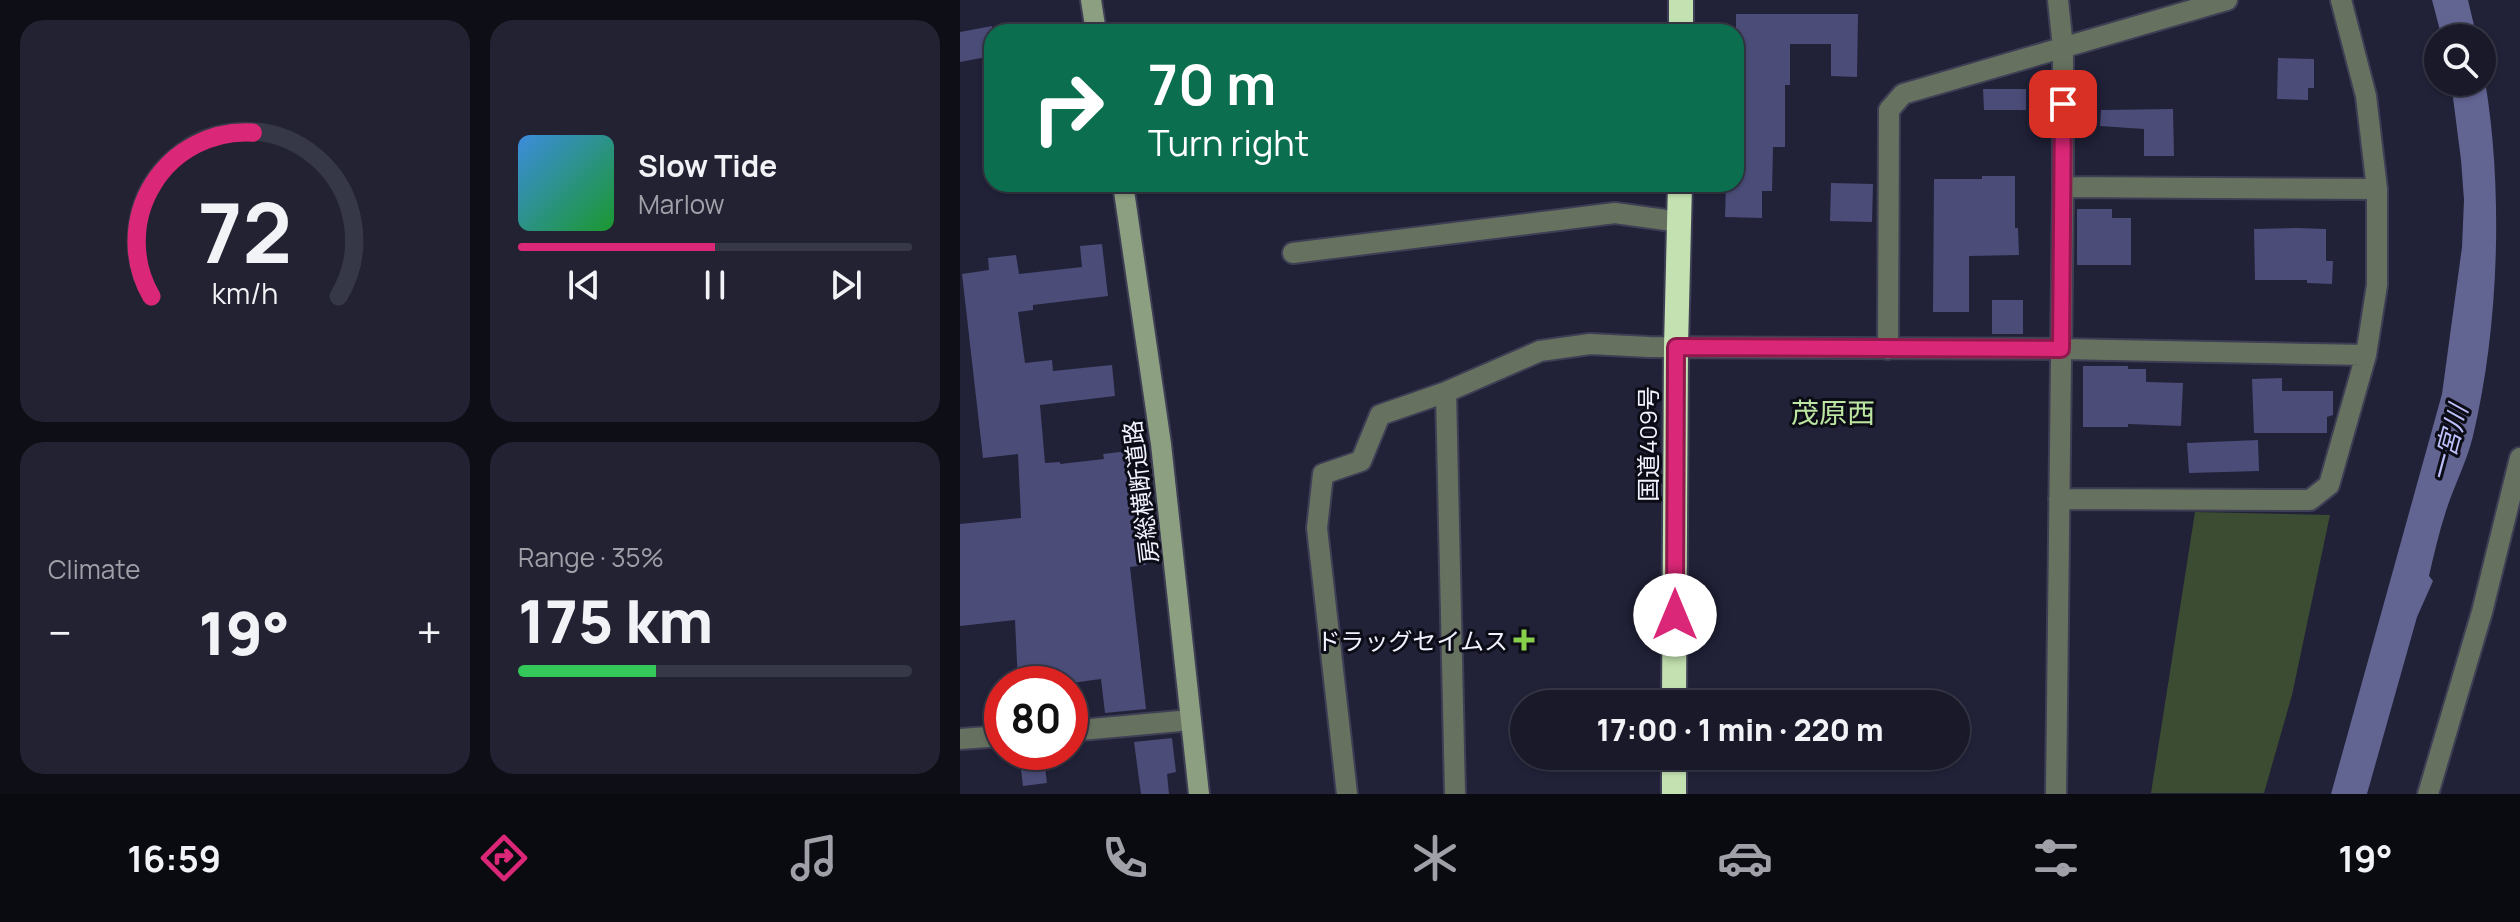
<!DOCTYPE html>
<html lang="en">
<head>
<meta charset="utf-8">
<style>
	:root { --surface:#19192a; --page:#222232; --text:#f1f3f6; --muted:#9fa0a8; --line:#373847; --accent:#db2777 }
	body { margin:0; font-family:Manrope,"Noto Sans JP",sans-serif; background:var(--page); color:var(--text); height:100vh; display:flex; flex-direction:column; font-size:30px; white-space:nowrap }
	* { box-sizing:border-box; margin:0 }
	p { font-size:26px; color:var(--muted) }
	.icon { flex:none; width:44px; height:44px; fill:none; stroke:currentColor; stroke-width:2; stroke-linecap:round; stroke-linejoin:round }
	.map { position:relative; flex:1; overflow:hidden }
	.drawer { display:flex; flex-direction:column; gap:20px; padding:20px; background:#0e0e17; width:960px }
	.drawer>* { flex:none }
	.guide { position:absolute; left:24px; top:24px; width:760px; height:168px; border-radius:24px; box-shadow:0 2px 6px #0004,0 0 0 2px var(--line); background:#0b6e4f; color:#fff; overflow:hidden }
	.tools { position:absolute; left:1464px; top:24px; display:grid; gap:16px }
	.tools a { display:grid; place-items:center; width:72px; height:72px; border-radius:50%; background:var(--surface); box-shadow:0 2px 6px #0004,0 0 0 2px var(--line); font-size:40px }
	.speed { position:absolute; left:24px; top:666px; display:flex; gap:16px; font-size:40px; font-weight:700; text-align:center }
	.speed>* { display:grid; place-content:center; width:104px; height:104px; border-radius:50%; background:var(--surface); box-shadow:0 2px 6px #0004,0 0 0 2px var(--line); line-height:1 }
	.speed .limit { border:12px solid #d22; background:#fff; color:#111 }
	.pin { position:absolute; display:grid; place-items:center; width:68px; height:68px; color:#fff; margin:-34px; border-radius:16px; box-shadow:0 4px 12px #0006 }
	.me { position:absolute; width:88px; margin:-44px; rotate:0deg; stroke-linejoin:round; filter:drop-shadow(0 0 6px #0008) }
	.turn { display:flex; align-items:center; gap:28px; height:168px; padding:0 32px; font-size:36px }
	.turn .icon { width:104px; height:104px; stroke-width:2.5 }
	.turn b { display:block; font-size:56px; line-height:68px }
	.big { font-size:60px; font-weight:800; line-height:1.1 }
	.drawer .tile { flex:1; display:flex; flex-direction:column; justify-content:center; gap:12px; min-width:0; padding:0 28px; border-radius:24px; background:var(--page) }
	.drawer .dial { align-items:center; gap:0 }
	.dial svg { height:208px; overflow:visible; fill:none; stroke:var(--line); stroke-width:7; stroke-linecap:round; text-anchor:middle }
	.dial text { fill:var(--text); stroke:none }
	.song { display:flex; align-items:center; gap:24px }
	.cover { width:96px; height:96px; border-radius:12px; background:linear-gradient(135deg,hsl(210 70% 55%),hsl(130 70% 35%)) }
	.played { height:8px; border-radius:4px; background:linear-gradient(90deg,var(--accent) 50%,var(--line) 50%) }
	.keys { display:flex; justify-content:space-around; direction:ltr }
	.heat { display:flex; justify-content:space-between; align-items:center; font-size:44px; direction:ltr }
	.charge { height:12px; border-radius:6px; background:linear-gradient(90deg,#34c759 35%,var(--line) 0) }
	.drawer .tiles { flex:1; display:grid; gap:20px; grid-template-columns:repeat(2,1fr) }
	.trip { position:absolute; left:550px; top:690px; width:460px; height:80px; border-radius:40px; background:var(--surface); box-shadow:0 2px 6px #0004,0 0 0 2px var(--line); font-weight:800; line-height:80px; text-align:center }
	.menu { display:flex; height:128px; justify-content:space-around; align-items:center; background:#0a0a11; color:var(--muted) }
	.menu .icon { width:56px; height:56px }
	.menu .on { color:var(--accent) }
	.menu b { font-size:36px; color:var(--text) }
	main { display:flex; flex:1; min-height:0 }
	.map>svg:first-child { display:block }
</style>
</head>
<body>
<main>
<section class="drawer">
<div class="tiles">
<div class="tile dial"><svg viewBox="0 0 100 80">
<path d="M14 69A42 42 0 1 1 86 69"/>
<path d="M14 69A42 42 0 0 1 53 6" stroke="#db2777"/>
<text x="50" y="56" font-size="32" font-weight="700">72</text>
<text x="50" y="72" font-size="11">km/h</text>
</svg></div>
<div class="tile">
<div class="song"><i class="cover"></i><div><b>Slow Tide</b><p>Marlow</p></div></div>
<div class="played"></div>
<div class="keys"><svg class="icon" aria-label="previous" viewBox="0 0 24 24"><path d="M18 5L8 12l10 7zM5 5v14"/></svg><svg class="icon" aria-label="pause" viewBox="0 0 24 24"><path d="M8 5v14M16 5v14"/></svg><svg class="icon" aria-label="next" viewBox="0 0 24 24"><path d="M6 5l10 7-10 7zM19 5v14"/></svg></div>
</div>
<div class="tile"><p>Climate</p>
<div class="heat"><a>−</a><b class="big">19°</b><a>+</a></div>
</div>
<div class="tile"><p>Range · 35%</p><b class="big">175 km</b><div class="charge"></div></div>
</div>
</section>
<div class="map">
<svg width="1560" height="794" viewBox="0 0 1560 794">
	<rect width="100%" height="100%" fill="#212138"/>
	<path fill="#3c4c32" d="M1235,512L1370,515L1332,695L1304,793H1191Z"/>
	<path fill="#626492" d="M1472,0H1508L1517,38H1482Z
		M1522,64C1544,177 1540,324 1513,436C1507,461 1494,486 1486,511C1479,532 1474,554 1469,576L1473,581L1457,617L1407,794H1371L1482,394L1502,247L1504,200L1501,160L1491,82H1522Z"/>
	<path fill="#4b4c78" d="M776,14H898L897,77L871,76V44H830V85H825V147H813L812,191H802V218L765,217L766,184H776V168H781L783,109L781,54H776Z
		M32,26V56L0,62V32Z
		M1318,58L1354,59V88H1348V100L1317,99Z
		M1023,89H1066V110H1024Z
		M1213,109L1214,156H1184V129L1140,126L1141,110Z
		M1022,176H1055V228H1058L1059,255L1009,256V312H973L974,179H1022Z
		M871,183L913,184L912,222L870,221Z
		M1117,209H1152V218H1171V265H1117Z
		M1337,228L1366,229V261H1373L1372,284L1347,283V280H1295L1294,229Z
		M142,244L148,296L73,305V310L58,312L65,363L92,360L93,371L152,365L155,396L80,405L85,463L100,462V464L144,459L143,454L168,451L172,489H179L186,565L170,567L186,709L145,713L141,679L104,684H58L55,620L0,626V524L61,518L58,454L23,458L2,274L29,270L28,258L56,255L59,274L122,267L120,246Z
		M1032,300H1063V334H1032Z
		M1123,366H1168V369H1186V382L1223,383L1221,426L1168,424V427H1123Z
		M1322,378V391H1373V415L1367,417V433H1294L1292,379Z
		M1298,440L1299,471L1229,473L1227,443Z
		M212,738L216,772L207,774L209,794H181L174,742Z
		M59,752H83L87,783L63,786Z"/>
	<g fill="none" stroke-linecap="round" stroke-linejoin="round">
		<g stroke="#3e3e54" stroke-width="24">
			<path id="street" d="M1103,187L1417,189
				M333,253L655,213L720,222
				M928,349L929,110L943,94L1267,0
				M486,392L495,794
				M1099,499L1350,500L1369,485L1406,355L1417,285V189L1406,96L1381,0
				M110,731L231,720
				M0,739L42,736
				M387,794L357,528L363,474L401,461L420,415L486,392L580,351L630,344L689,347L1101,349L1406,355
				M1096,794L1103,187V48L1098,0
				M1468,794L1522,612L1560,458"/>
		</g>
		<g stroke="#3e3e54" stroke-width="24">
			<path id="secondary" d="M131,0L136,32
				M163,184L201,444L239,794"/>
		</g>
		<g stroke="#3e3e54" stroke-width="28">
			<path id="highway" d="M721,32V0
				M714,704L716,347L720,184
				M714,794V756"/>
		</g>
		<use href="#street" stroke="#66725f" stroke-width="20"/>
		<use href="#secondary" stroke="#8c9f81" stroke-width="20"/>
		<use href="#highway" stroke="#c4e2b1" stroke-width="24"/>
	</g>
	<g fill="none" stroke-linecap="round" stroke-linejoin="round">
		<g stroke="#8e194d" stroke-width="20">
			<path id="route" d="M715,615L716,347L1101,349L1103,104"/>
		</g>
		<use href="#route" stroke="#db2777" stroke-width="14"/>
	</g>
	<path fill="#86cf4b" stroke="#0c0c16" stroke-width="3" d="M560 628h8v8h8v8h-8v8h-8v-8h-8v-8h8z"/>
	<g text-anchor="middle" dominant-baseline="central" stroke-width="6" stroke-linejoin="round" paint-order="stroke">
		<g font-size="24" fill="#f1f2ff" stroke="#0c0c16">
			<text transform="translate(687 444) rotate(-90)">国道409号</text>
			<text transform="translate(180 492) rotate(-97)">房総横断道路</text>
		</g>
		<g font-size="24" fill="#f1f2ff" stroke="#0c0c16" text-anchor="end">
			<text x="548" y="640">ドラッグセイムス</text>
		</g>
		<g font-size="26" font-style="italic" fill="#bdc0fa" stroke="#0c0c16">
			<text transform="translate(1488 443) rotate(-75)">一宮川</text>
		</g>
		<g font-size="28" fill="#bbe5a1" stroke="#0c0c16">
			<text x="873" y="412">茂原西</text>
		</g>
	</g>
</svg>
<div class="tools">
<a><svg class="icon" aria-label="search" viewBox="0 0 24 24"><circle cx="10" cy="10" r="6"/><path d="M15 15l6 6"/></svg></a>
</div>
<div class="speed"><div class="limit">80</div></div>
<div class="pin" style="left:1103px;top:104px;background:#d93025"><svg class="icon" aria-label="arrive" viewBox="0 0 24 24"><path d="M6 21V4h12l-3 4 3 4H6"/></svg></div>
<svg class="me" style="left:715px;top:615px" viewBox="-20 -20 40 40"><circle r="19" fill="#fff"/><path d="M0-13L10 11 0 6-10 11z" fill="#db2777"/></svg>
<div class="trip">17:00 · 1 min · 220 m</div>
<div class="guide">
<div class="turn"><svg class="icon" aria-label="right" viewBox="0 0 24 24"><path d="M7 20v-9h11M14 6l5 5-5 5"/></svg><div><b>70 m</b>Turn right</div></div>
</div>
</div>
</main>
<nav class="menu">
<b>16:59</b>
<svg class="icon on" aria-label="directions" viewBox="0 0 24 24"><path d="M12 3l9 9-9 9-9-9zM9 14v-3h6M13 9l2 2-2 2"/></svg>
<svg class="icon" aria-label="music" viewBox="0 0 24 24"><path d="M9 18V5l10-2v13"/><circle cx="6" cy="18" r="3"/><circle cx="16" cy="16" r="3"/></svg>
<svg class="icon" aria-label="phone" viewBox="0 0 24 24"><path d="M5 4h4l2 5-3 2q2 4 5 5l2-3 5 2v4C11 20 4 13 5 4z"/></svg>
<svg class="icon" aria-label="climate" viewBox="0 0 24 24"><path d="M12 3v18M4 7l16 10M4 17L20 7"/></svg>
<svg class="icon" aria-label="car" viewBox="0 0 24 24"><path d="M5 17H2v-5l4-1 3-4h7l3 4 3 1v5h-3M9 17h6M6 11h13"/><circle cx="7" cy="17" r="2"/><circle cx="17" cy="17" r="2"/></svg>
<svg class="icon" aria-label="filters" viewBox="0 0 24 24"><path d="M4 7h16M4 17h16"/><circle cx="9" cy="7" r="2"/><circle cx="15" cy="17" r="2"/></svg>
<b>19°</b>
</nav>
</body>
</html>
